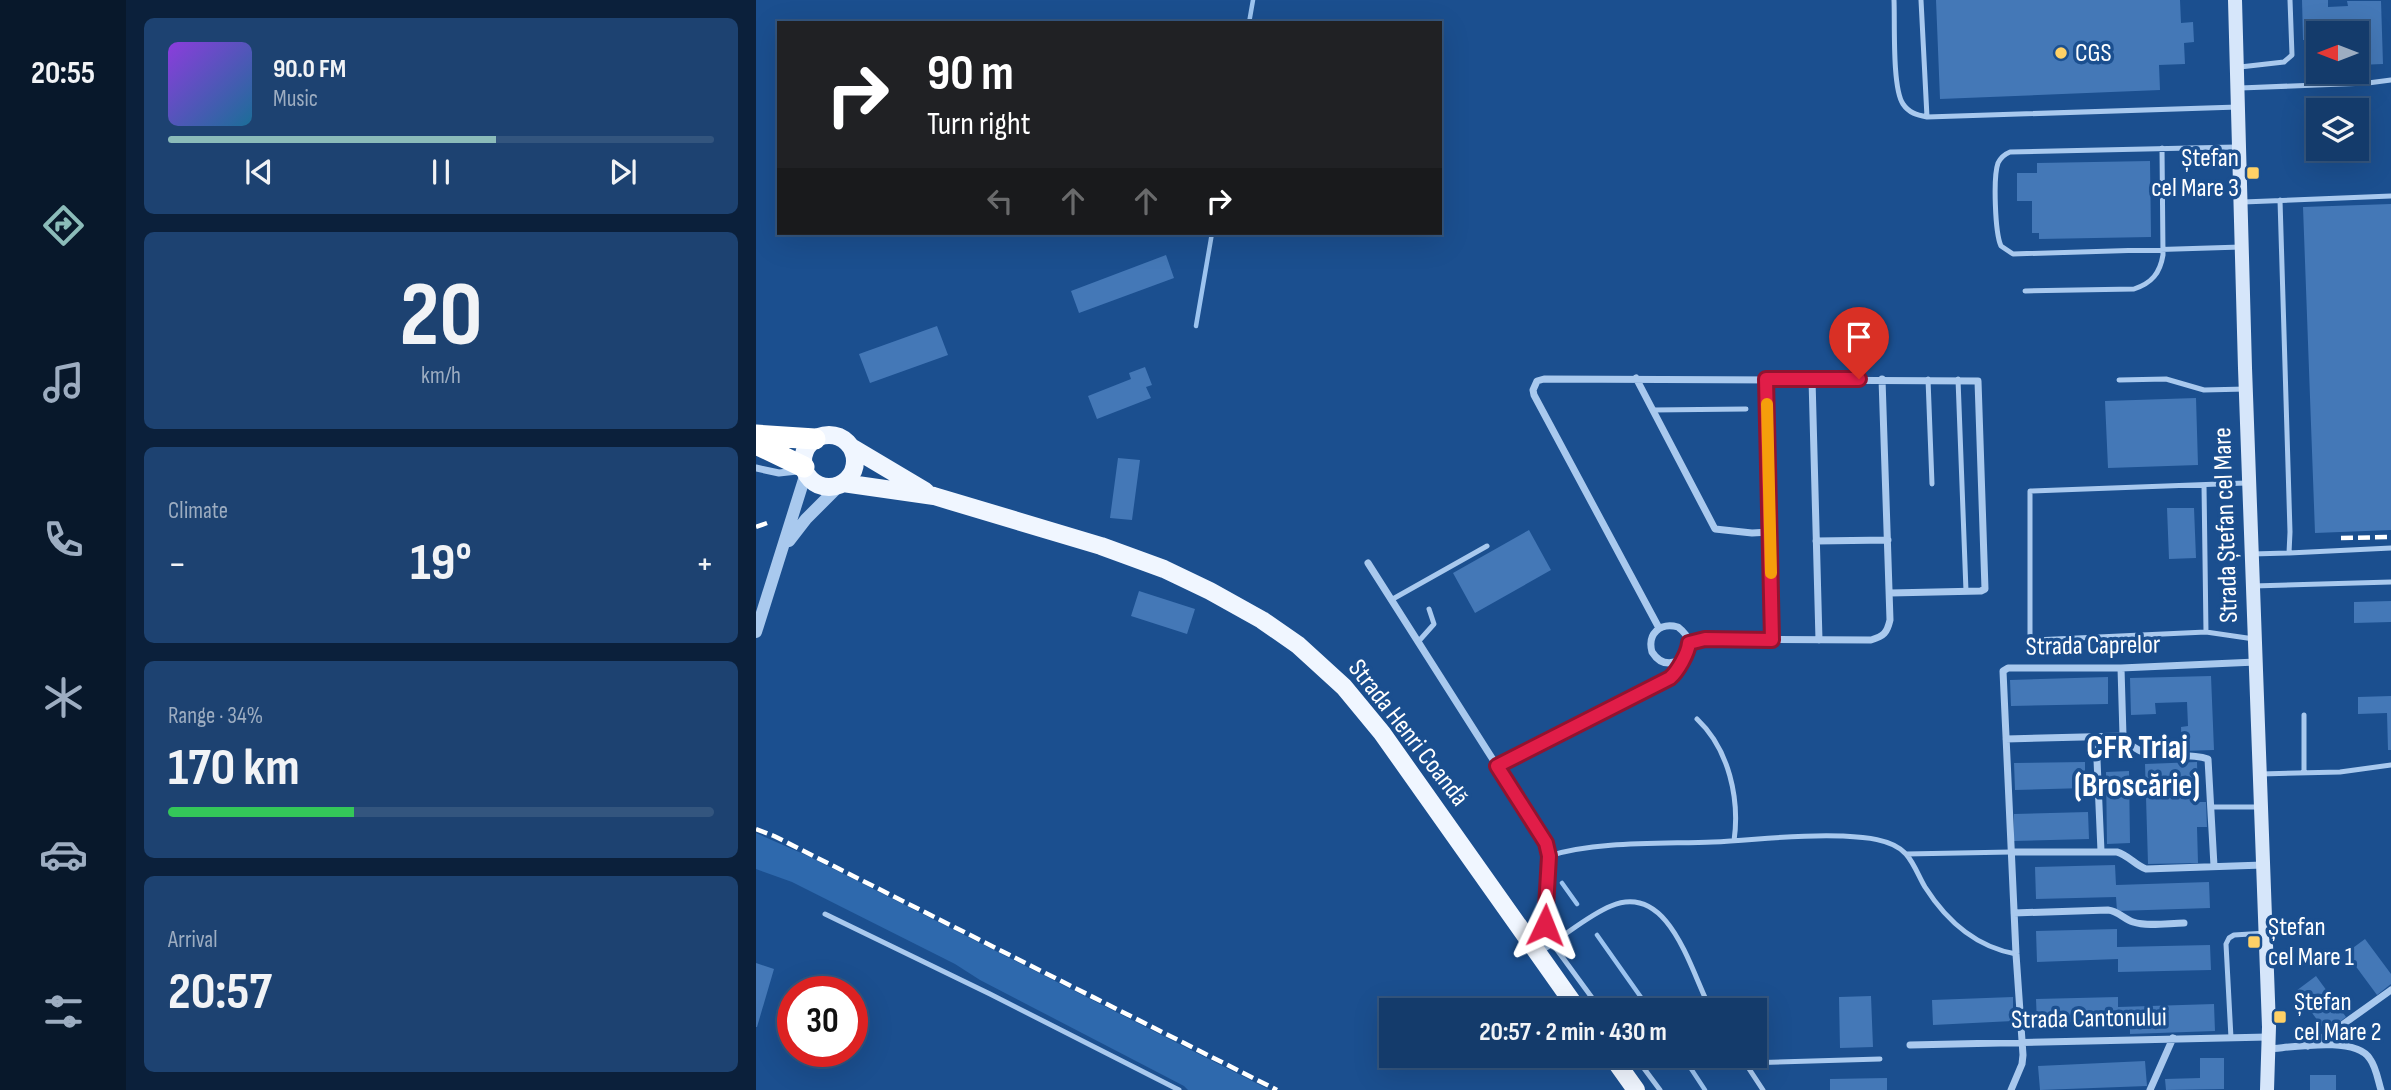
<!DOCTYPE html>
<html lang="en">
<head>
<meta charset="utf-8">
<style>
	:root { --surface:#143b6b; --page:#1d4271; --text:#f1f3f6; --muted:#9dadc1; --line:#33557e; --accent:#8bbbb9 }
	body { margin:0; font-family:"Sofia Sans Condensed",sans-serif; background:var(--page); color:var(--text); height:100vh; display:flex; flex-direction:column; font-size:26px; white-space:nowrap }
	* { box-sizing:border-box; margin:0 }
	p { font-size:23px; color:var(--muted) }
	.icon { flex:none; width:38px; height:38px; fill:none; stroke:currentColor; stroke-width:2; stroke-linecap:round; stroke-linejoin:round }
	.map { position:relative; flex:1; overflow:hidden }
	.panel { display:flex; flex-direction:column; gap:18px; padding:18px; background:#0b203b; width:630px }
	.panel>* { flex:none }
	.guide { position:absolute; left:21px; top:21px; width:665px; height:214px; border-radius:0px; box-shadow:0 7px 28px #0002,0 0 0 2px var(--line); background:#202124; color:#fff; overflow:hidden }
	.needle { width:46px; rotate:270deg }
	.fabs { position:absolute; left:1550px; top:21px; display:grid; gap:14px }
	.fabs a { display:grid; place-items:center; width:63px; height:63px; border-radius:0px; background:var(--surface); box-shadow:0 7px 28px #0002,0 0 0 2px var(--line); font-size:35px }
	.speed { position:absolute; left:21px; top:976px; display:flex; gap:14px; font-size:35px; font-weight:700; text-align:center }
	.speed>* { display:grid; place-content:center; width:91px; height:91px; border-radius:50%; background:var(--surface); box-shadow:0 7px 28px #0002,0 0 0 2px var(--line); line-height:1 }
	.speed .limit { border:10px solid #d22; background:#fff; color:#111 }
	.pin { position:absolute; display:grid; place-items:center; width:60px; height:60px; color:#fff; margin:-72px -30px; border-radius:50% 50% 50% 0; rotate:-45deg; box-shadow:0 0 7px #0007 }
	.pin .icon { rotate:45deg }
	.me { position:absolute; width:77px; margin:-38px; rotate:2deg; stroke-linejoin:round; filter:drop-shadow(0 0 5px #0008) }
	.turn { display:flex; align-items:center; gap:24px; height:147px; padding:0 35px; font-size:32px }
	.turn .icon { width:91px; height:91px; stroke-width:2.5 }
	.turn b { display:block; font-size:49px; line-height:60px }
	.lanes { display:flex; align-items:center; height:66px; padding:0 35px; background:#0003; justify-content:center; gap:35px; direction:ltr }
	.lanes .off { opacity:.35 }
	.big { font-size:52px; font-weight:700; line-height:1.1 }
	.panel .card { flex:1; display:flex; flex-direction:column; justify-content:center; gap:10px; min-width:0; padding:0 24px; border-radius:10px; background:var(--page) }
	.panel .dial { align-items:center; gap:0 }
	.dial b { font-size:91px; line-height:1 }
	.song { display:flex; align-items:center; gap:21px }
	.cover { width:84px; height:84px; border-radius:10px; background:linear-gradient(135deg,hsl(270 70% 55%),hsl(200 70% 35%)) }
	.played { height:7px; border-radius:4px; background:linear-gradient(90deg,var(--accent) 60%,var(--line) 60%) }
	.keys { display:flex; justify-content:space-around; direction:ltr }
	.heat { display:flex; justify-content:space-between; align-items:center; font-size:38px; direction:ltr }
	.charge { height:10px; border-radius:5px; background:linear-gradient(90deg,#34c759 34%,var(--line) 0) }
	.trip { position:absolute; left:623px; top:998px; width:388px; height:70px; border-radius:0px; background:var(--surface); box-shadow:0 7px 28px #0002,0 0 0 2px var(--line); font-weight:700; line-height:70px; text-align:center }
	main { display:flex; flex:1; min-height:0 }
	.tabs { display:flex; flex-direction:column; width:126px; justify-content:space-around; align-items:center; background:#08182b; color:var(--muted) }
	.tabs .icon { width:49px; height:49px }
	.tabs .current { color:var(--accent) }
	.tabs b { font-size:32px; color:var(--text) }
	.map>svg:first-child { display:block }
</style>
</head>
<body>
<main>
<nav class="tabs">
<b>20:55</b>
<svg class="icon current" aria-label="directions" viewBox="0 0 24 24"><path d="M12 3l9 9-9 9-9-9zM9 14v-3h6M13 9l2 2-2 2"/></svg>
<svg class="icon" aria-label="music" viewBox="0 0 24 24"><path d="M9 18V5l10-2v13"/><circle cx="6" cy="18" r="3"/><circle cx="16" cy="16" r="3"/></svg>
<svg class="icon" aria-label="phone" viewBox="0 0 24 24"><path d="M5 4h4l2 5-3 2q2 4 5 5l2-3 5 2v4C11 20 4 13 5 4z"/></svg>
<svg class="icon" aria-label="climate" viewBox="0 0 24 24"><path d="M12 3v18M4 7l16 10M4 17L20 7"/></svg>
<svg class="icon" aria-label="car" viewBox="0 0 24 24"><path d="M5 17H2v-5l4-1 3-4h7l3 4 3 1v5h-3M9 17h6M6 11h13"/><circle cx="7" cy="17" r="2"/><circle cx="17" cy="17" r="2"/></svg>
<svg class="icon" aria-label="filters" viewBox="0 0 24 24"><path d="M4 7h16M4 17h16"/><circle cx="9" cy="7" r="2"/><circle cx="15" cy="17" r="2"/></svg>
</nav>
<section class="panel">
<div class="card">
<div class="song"><i class="cover"></i><div><b>90.0 FM</b><p>Music</p></div></div>
<div class="played"></div>
<div class="keys"><svg class="icon" aria-label="previous" viewBox="0 0 24 24"><path d="M18 5L8 12l10 7zM5 5v14"/></svg><svg class="icon" aria-label="pause" viewBox="0 0 24 24"><path d="M8 5v14M16 5v14"/></svg><svg class="icon" aria-label="next" viewBox="0 0 24 24"><path d="M6 5l10 7-10 7zM19 5v14"/></svg></div>
</div>
<div class="card dial"><b>20</b><p>km/h</p></div>
<div class="card"><p>Climate</p>
<div class="heat"><a>−</a><b class="big">19°</b><a>+</a></div>
</div>
<div class="card"><p>Range · 34%</p><b class="big">170 km</b><div class="charge"></div></div>
<div class="card"><p>Arrival</p><b class="big">20:57</b></div>
</section>
<div class="map">
<svg width="1635" height="1090" viewBox="0 0 1635 1090">
	<rect width="100%" height="100%" fill="#1b4f8f"/>
	<path fill="#2e69ad" d="M0,833L52,856L514,1090H432L428,1086L224,980L199,964L36,882L0,869Z"/>
	<g fill="none" stroke-linecap="round" stroke-linejoin="round">
		<path stroke="#9cc4f0" stroke-width="4.5" d="M493,23L497,0
			M440,326L456,233
			M806,883L821,904
			M841,935L894,1010
			M926,1055L949,1090"/>
	</g>
	<path fill="#4478b7" d="M1180,0H1424L1425,23L1437,22L1438,42L1428,43L1429,64L1403,65L1404,90L1184,99Z
		M1546,0H1572V7L1592,6L1591,1H1625L1627,64L1601,65V33H1563V40H1547Z
		M1394,161L1395,237L1283,239V233H1276V201H1261V173H1281V163Z
		M1635,204V530L1559,533L1547,207Z
		M410,255L418,278L323,313L315,291Z
		M181,326L192,355L114,383L103,354Z
		M389,367L396,385L390,387L395,398L341,419L332,396L375,379L373,373Z
		M1440,398L1442,465L1352,468L1349,401Z
		M362,458L384,460L376,520L354,518Z
		M1411,508H1438L1440,558L1413,559Z
		M773,530L795,570L719,613L697,573Z
		M383,591L439,609L431,634L375,616Z
		M1635,601V622L1598,623V602Z
		M1455,676L1458,750L1426,751L1425,727L1432,726L1431,702L1399,703L1400,714L1375,715L1374,678Z
		M1352,677V704L1255,706L1254,680Z
		M1635,696V750H1632L1631,713L1602,714V697Z
		M1329,762V788L1259,790L1258,763Z
		M1441,762L1442,802H1450L1451,827H1441L1442,863L1392,864L1389,764Z
		M1373,771L1374,843L1351,844L1350,772Z
		M1332,812L1333,839L1258,841V814Z
		M1359,865L1360,885L1453,882L1454,908L1361,911L1360,897L1280,899L1279,867Z
		M1361,929V947L1454,945L1455,970L1362,972V959L1281,962L1280,931Z
		M1609,939L1635,974V984L1621,995L1590,953Z
		M0,963L18,969L1,1027H0Z
		M1560,976L1590,1017L1570,1032L1540,991Z
		M1115,996L1117,1047L1084,1048L1083,997Z
		M1257,997V1021L1177,1025L1176,1000Z
		M1362,997V1007L1458,1004L1459,1031L1374,1034V1020L1281,1023L1280,999Z
		M1444,1058H1468V1089L1410,1090L1409,1079L1444,1078Z
		M1389,1061L1391,1086L1284,1090L1282,1066Z
		M1554,1075H1580V1090H1554Z
		M1131,1078V1090H1074V1079Z"/>
	<g fill="none" stroke-linecap="round" stroke-linejoin="round">
		<path stroke="#a9c9ee" stroke-width="5" d="M1138,0C1139,22 1136,88 1147,104C1153,113 1161,115 1171,117L1482,107
			M1165,0L1171,117
			M1484,67L1528,62L1536,55L1534,0
			M1484,88L1612,83L1635,80
			M1480,147L1254,152C1249,154 1245,157 1242,163C1237,177 1239,233 1245,246L1257,254L1485,247
			M1487,202L1635,196
			M1269,291L1378,289C1396,283 1404,273 1407,255L1406,148
			M1172,379L1176,484
			M1202,379L1210,591
			M1363,380L1410,379L1448,390L1490,389
			M897,410L990,409
			M1490,483L1274,491V634L1275,639L1278,640L1450,632L1498,639
			M1448,485L1450,632
			M1533,553L1635,548
			M1496,554L1533,553L1534,532L1524,200
			M1497,586L1635,582
			M635,600L731,546
			M662,642L678,624L673,609
			M1548,715V773
			M941,719C973,749 984,799 978,841
			M1505,774L1584,772L1635,765
			M1456,807H1502
			M1150,854L1255,852
			M793,856C840,841 907,844 957,842C999,840 1043,834 1085,836C1105,837 1136,838 1150,854C1158,863 1163,877 1169,887C1190,920 1220,947 1260,954
			M69,914L234,994L423,1090
			M845,1010L796,943C815,931 835,914 855,906C914,881 935,973 955,1010
			M1475,1038L1470,944L1473,938L1478,935L1510,933
			M878,1055L904,1090
			M984,1055L1007,1090
			M989,1063L1124,1059"/>
		<path stroke="#a9c9ee" stroke-width="7" d="M880,378L959,529L996,533L1014,532
			M1010,378L1016,640
			M1056,379L1063,640
			M0,468L23,473L41,471
			M1060,541L1132,540
			M612,563L790,843C799,875 779,913 796,943L782,952
			M903,628L778,395L777,390L781,381L788,379L1222,381L1229,589L1225,591L1134,593
			M933,643L949,639L1115,640C1128,636 1131,633 1134,620L1126,379
			M1365,668L1367,736
			M1340,737L1345,851
			M1250,739L1367,736C1388,767 1423,749 1452,759L1458,866
			M741,766L914,678C920,673 921,670 924,663C930,648 940,641 922,627C904,622 891,634 896,652C903,663 912,666 924,660
			M1255,852H1361C1372,855 1379,865 1390,869L1507,865
			M1258,913L1352,910C1362,911 1368,919 1377,922C1392,927 1413,923 1428,923
			M1154,1045L1512,1037
			M1552,1046L1579,1030L1635,990
			M1513,1049C1538,1047 1600,1036 1614,1059C1620,1067 1622,1080 1625,1090
			M1255,1090L1266,1064L1267,1055L1260,954L1247,671L1252,668H1365L1500,662
			M1394,1090L1417,1038"/>
		<path stroke="#a9c9ee" stroke-width="12" d="M33,541L50,519L83,486
			M0,632L50,473"/>
		<path stroke="#d6e6fa" stroke-width="14" d="M1479,0L1489,368L1513,1027L1511,1090"/>
		<path stroke="#f0f6ff" stroke-width="18" d="M47 461a26 26 0 1 1 52 0a26 26 0 1 1-52 0Z
			M95,447L169,491
			M87,483L178,496L345,546L408,569L454,591L506,620L542,645L588,687L626,733L822,1010
			M855,1055L880,1090"/>
		<path stroke="#fff" stroke-width="21" d="M0,435L59,439
			M0,444L48,467"/>
		<path stroke="#fff" stroke-width="4.5" stroke-dasharray="12 5" stroke-linecap="butt" d="M0,527L11,523
			M1585,538L1635,537
			M0,829L18,836L521,1090"/>
	</g>
	<g fill="none" stroke-linecap="round" stroke-linejoin="round">
		<g stroke="#92132f" stroke-width="18">
			<path id="route" d="M789,925L793,856L790,843L741,766L914,678C922,671 932,653 933,643L949,639L1016,640L1010,379H1103"/>
		</g>
		<use href="#route" stroke="#e11d48" stroke-width="12"/>
		<path stroke="#f59e0b" stroke-width="12" d="M1011,404L1015,573"/>
	</g>
	<g fill="#ffd166" stroke="#1b4f8f" stroke-width="2.5">
		<circle cx="1305" cy="53" r="7"/>
		<rect x="1490" y="166" width="14" height="14" rx="3.5"/>
		<rect x="1491" y="935" width="14" height="14" rx="3.5"/>
		<rect x="1517" y="1010" width="14" height="14" rx="3.5"/>
	</g>
	<g text-anchor="middle" dominant-baseline="central" stroke-width="7" stroke-linejoin="round" paint-order="stroke">
		<g font-size="26" fill="#fff" stroke="#1b4f8f" text-anchor="start">
			<text x="1319" y="53">CGS</text>
			<text x="1483" y="158" text-anchor="end">Ștefan<tspan x="1483" dy="30">cel Mare 3</tspan></text>
			<text x="1512" y="927">Ștefan<tspan x="1512" dy="30">cel Mare 1</tspan></text>
			<text x="1538" y="1002">Ștefan<tspan x="1538" dy="30">cel Mare 2</tspan></text>
		</g>
		<g font-size="26" fill="#fff" stroke="#1b4f8f">
			<text transform="translate(1470 525) rotate(-92)">Strada Ștefan cel Mare</text>
			<text transform="translate(1337 646) rotate(-1)">Strada Caprelor</text>
			<text transform="translate(652 733) rotate(52)">Strada Henri Coandă</text>
			<text transform="translate(1333 1019) rotate(-1)">Strada Cantonului</text>
		</g>
		<g font-size="33" font-weight="bold" fill="#fff" stroke="#1b4f8f">
			<text x="1381" y="748">CFR Triaj<tspan x="1381" dy="38">(Broscărie)</tspan></text>
		</g>
	</g>
</svg>
<div class="fabs">
<a><svg class="needle" viewBox="-14 -14 28 28"><path d="M0-13l5 13h-10z" fill="#e53935"/><path d="M0 13l5-13h-10z" fill="#9dadc1"/></svg></a>
<a><svg class="icon" aria-label="layers" viewBox="0 0 24 24"><path d="M12 4l9 5-9 5-9-5zM3 14l9 5 9-5"/></svg></a>
</div>
<div class="speed"><div class="limit">30</div></div>
<div class="pin" style="left:1103px;top:379px;background:#d93025"><svg class="icon" aria-label="arrive" viewBox="0 0 24 24"><path d="M6 21V4h12l-3 4 3 4H6"/></svg></div>
<svg class="me" style="left:789px;top:925px" viewBox="-20 -20 40 40"><path d="M0-17L14 15 0 8-14 15z" fill="#e11d48" stroke="#fff" stroke-width="4"/></svg>
<div class="trip">20:57 · 2 min · 430 m</div>
<div class="guide">
<div class="turn"><svg class="icon" aria-label="right" viewBox="0 0 24 24"><path d="M7 20v-9h11M14 6l5 5-5 5"/></svg><div><b>90 m</b>Turn right</div></div>
<div class="lanes"><svg class="icon off" aria-label="left" viewBox="0 0 24 24"><path d="M17 20v-9H6M10 6l-5 5 5 5"/></svg><svg class="icon off" aria-label="ahead" viewBox="0 0 24 24"><path d="M12 20V5M6 11l6-6 6 6"/></svg><svg class="icon off" aria-label="ahead" viewBox="0 0 24 24"><path d="M12 20V5M6 11l6-6 6 6"/></svg><svg class="icon" aria-label="right" viewBox="0 0 24 24"><path d="M7 20v-9h11M14 6l5 5-5 5"/></svg></div>
</div>
</div>
</main>
</body>
</html>
